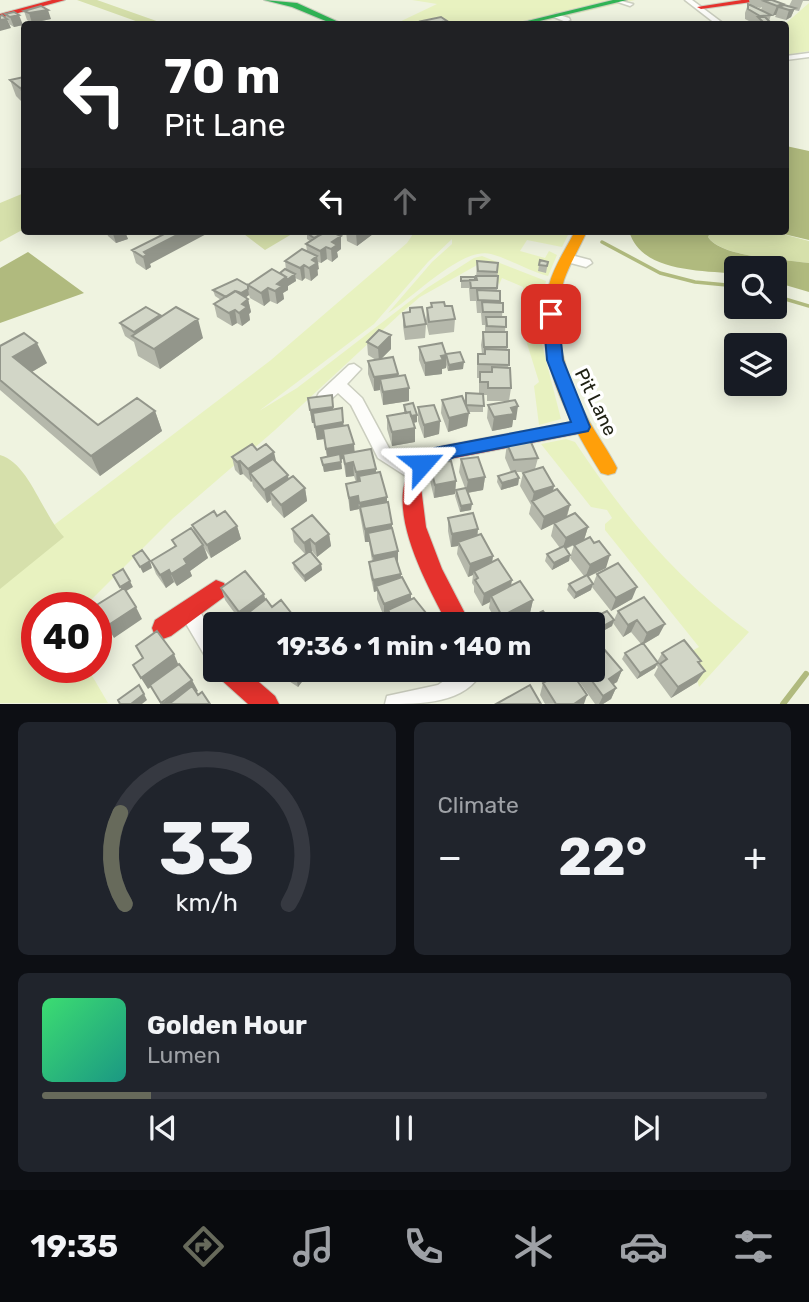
<!DOCTYPE html>
<html lang="en">
<head>
<meta charset="utf-8">
<style>
	:root { --surface:#171b24; --page:#20242c; --text:#f1f3f6; --muted:#9ea1a6; --line:#363941; --accent:#676a5b }
	body { margin:0; font-family:Rubik,sans-serif; background:var(--page); color:var(--text); height:100vh; display:flex; flex-direction:column; font-size:26px; white-space:nowrap }
	* { box-sizing:border-box; margin:0 }
	p { font-size:23px; color:var(--muted) }
	.icon { flex:none; width:38px; height:38px; fill:none; stroke:currentColor; stroke-width:2; stroke-linecap:round; stroke-linejoin:round }
	.map { position:relative; height:704px; overflow:hidden }
	.panel { display:flex; flex-direction:column; gap:18px; padding:18px; background:#0d0f14; flex:1 }
	.panel>* { flex:none }
	.banner { position:absolute; left:21px; top:21px; width:768px; height:214px; border-radius:7px; box-shadow:0 4px 18px #0003; background:#202124; color:#fff; overflow:hidden }
	.tools { position:absolute; left:724px; top:256px; display:grid; gap:14px }
	.tools a { display:grid; place-items:center; width:63px; height:63px; border-radius:7px; background:var(--surface); box-shadow:0 4px 18px #0003; font-size:35px }
	.speed { position:absolute; left:21px; top:592px; display:flex; gap:14px; font-size:35px; font-weight:700; text-align:center }
	.speed>* { display:grid; place-content:center; width:91px; height:91px; border-radius:50%; background:var(--surface); box-shadow:0 4px 18px #0003; line-height:1 }
	.speed .limit { border:10px solid #d22; background:#fff; color:#111 }
	.pin { position:absolute; display:grid; place-items:center; width:60px; height:60px; color:#fff; margin:-30px; border-radius:14px; box-shadow:0 4px 10px #0006 }
	.me { position:absolute; width:77px; margin:-38px; rotate:65deg; stroke-linejoin:round; filter:drop-shadow(0 0 5px #0008) }
	.turn { display:flex; align-items:center; gap:24px; height:147px; padding:0 28px; font-size:32px }
	.turn .icon { width:91px; height:91px; stroke-width:2.5 }
	.turn b { display:block; font-size:49px; line-height:60px }
	.lanes { display:flex; align-items:center; height:66px; padding:0 28px; background:#0003; justify-content:center; gap:35px; direction:ltr }
	.lanes .off { opacity:.35 }
	.big { font-size:52px; font-weight:700; line-height:1.1 }
	.panel .tile { flex:1; display:flex; flex-direction:column; justify-content:center; gap:10px; min-width:0; padding:0 24px; border-radius:10px; background:var(--page) }
	.panel .dial { align-items:center; gap:0 }
	.dial svg { height:182px; overflow:visible; fill:none; stroke:var(--line); stroke-width:7; stroke-linecap:round; text-anchor:middle }
	.dial text { fill:var(--text); stroke:none }
	.song { display:flex; align-items:center; gap:21px }
	.cover { width:84px; height:84px; border-radius:10px; background:linear-gradient(135deg,hsl(140 70% 55%),hsl(170 70% 35%)) }
	.played { height:7px; border-radius:4px; background:linear-gradient(90deg,var(--accent) 15%,var(--line) 15%) }
	.keys { display:flex; justify-content:space-around; direction:ltr }
	.heat { display:flex; justify-content:space-between; align-items:center; font-size:38px; direction:ltr }
	.panel .tiles { flex:1; display:grid; gap:18px; grid-template-columns:1fr 1fr }
	.tile:last-child { grid-column:span 2 }
	.trip { position:absolute; left:203px; top:612px; width:402px; height:70px; border-radius:7px; background:var(--surface); box-shadow:0 4px 18px #0003; font-weight:700; line-height:70px; text-align:center }
	.tab-bar { display:flex; height:112px; justify-content:space-around; align-items:center; background:#090b0e; color:var(--muted) }
	.tab-bar .icon { width:49px; height:49px }
	.tab-bar .on { color:var(--accent) }
	.tab-bar b { font-size:32px; color:var(--text) }
	.map>svg:first-child { display:block }
</style>
</head>
<body>
<div class="map">
<svg width="809" height="704" viewBox="0 0 809 704">
	<rect width="100%" height="100%" fill="#eff3e0"/>
	<path fill="#e8f2c0" d="M412,0H635L533,24H395L437,4Z
		M809,3V51L786,55L785,24Z
		M415,231H570L562,247L527,240L520,251L545,258L549,251L557,255L548,276C528,271 510,259 491,254C462,246 412,299 388,313L432,262L452,244V239L428,262L374,324L259,411L297,388L427,288L474,258L482,256L546,281L540,308V337L561,419L539,425L534,386L539,382L525,337L523,287L502,278L499,285L496,275L479,264L420,297L400,314L275,430L172,519L84,607H37V667H87L108,703H0V566L271,360L407,243Z
		M566,439L575,442C624,516 677,580 749,632L699,687L690,652L699,647L605,530V524L612,518L607,510L591,507L541,444Z"/>
	<path fill="#d6e0ab" d="M77,0H97L165,24H144Z
		M24,193V229L0,242V203Z
		M240,231H297L265,250Z
		M711,231H771L809,241V263C785,260 721,257 708,237Z
		M0,455C29,463 42,514 64,537L0,589Z"/>
	<path fill="#b0ba7e" d="M786,146L809,151V240L771,231H786Z
		M629,231H711L708,237C720,257 786,260 809,263V292L775,282V268H737V274C702,270 641,273 629,231Z
		M28,252L84,293L0,323V268Z"/>
	<g fill="none" stroke-linecap="round" stroke-linejoin="round">
		<path stroke="#b0ba7e" stroke-width="3.5" d="M601,231H615
			M602,242L660,273L695,282L737,286
			M775,296L809,306"/>
		<path stroke="#b0ba7e" stroke-width="6" d="M783,704L806,674"/>
		<g stroke="#cbcebf" stroke-width="3">
			<path id="street" d="M617,0L633,4L630,6L618,2Z
				M685,0H692L724,24H716Z
				M556,14L569,18L570,20L566,22L554,17Z
				M809,53V57L786,60V56Z
				M567,254L590,260L592,263L586,267L563,261L561,258L563,255Z
				M354,364L361,369L347,384L362,398L390,450L421,468L423,473L421,478L415,480L409,478L378,458L351,405L338,393L329,401H319L317,397L319,393L349,365Z
				M188,601L195,604L215,636V664L208,661L178,610L181,604Z
				M460,670H483C466,704 421,704 385,704L387,696L438,685Z"/>
		</g>
		<g stroke="#cbcebf" stroke-width="2">
			<path id="fast" d="M264,0L297,3L343,24H333L292,7Z
				M613,0H627L527,24H515Z"/>
		</g>
		<g stroke="#cbcebf" stroke-width="2">
			<path id="slow" d="M575,231H587C580,247 570,263 564,280C550,328 566,379 589,421C598,437 609,452 617,468L615,473L608,475L601,473C566,416 531,354 549,285C554,266 566,249 575,231Z"/>
		</g>
		<g stroke="#cbcebf" stroke-width="2">
			<path id="jam" d="M52,0H65L0,18V14Z
				M742,0H766L701,9L697,7Z
				M581,420L587,422L590,427L587,432L445,460L425,474L421,487L426,527L442,569L471,625H448C423,577 363,472 442,446Z
				M216,580L224,583L227,590L224,597L171,636L163,639L155,636L152,628L155,620Z
				M216,670H245L275,696L279,704H248L219,678Z"/>
		</g>
		<use href="#street" fill="#fdfdfa" fill-rule="evenodd"/>
		<use href="#fast" fill="#30b455" fill-rule="evenodd"/>
		<use href="#slow" fill="#ff9f0a" fill-rule="evenodd"/>
		<use href="#jam" fill="#e5322d" fill-rule="evenodd"/>
	</g>
	<path fill="#b5b8ab" d="M749,0H766L783,4V6H789L792,0H809V1H803L799,11L794,10L791,17L786,20L775,17L776,15H773L766,13L771,15L769,21L770,24H755L745,19V13L748,4L761,10L762,7L760,8L750,5Z
		M24,11L51,19L32,23L27,20Z
		M5,14L23,25L14,27L9,24L11,28Z
		M24,77V104L16,96L10,80Z
		M106,231H127L125,232L128,239L116,243L108,236Z
		M170,231L150,264L151,267L146,270L136,263L132,250Z
		M346,231H377L357,246L347,241Z
		M307,233L341,249L337,252L338,257L332,262L327,259L321,263L318,262V275L311,281L305,278L302,281L295,278L296,281L288,286V290L283,293L284,299L277,304L270,301L264,306L250,298L249,295L245,298L248,299L251,312L249,314L250,320L242,326L237,323L232,326L217,317L214,304L221,300L215,296L213,290L248,285L286,270L285,261L307,251L306,244L310,241L307,239Z
		M477,261L498,263L497,291H500V303H503L502,317H506L505,332H507V350H509L508,368L511,388L509,401L516,420H513L512,427L492,431L487,418L488,405L507,401H487V395H483V412H468L467,426L448,432L441,413L442,400L466,405V393L479,394V378H477V367L478,354H482L481,345L483,332H485V325H482L481,313H477L476,301H470L469,288H461V277L476,280Z
		M548,262L546,273L538,271L539,265Z
		M431,303L445,306L455,319L454,332L429,335L426,321L427,308L431,307Z
		M410,308L426,324L425,338L405,340L403,326V313L410,312Z
		M160,317L203,338L160,369L138,356L134,342L125,336L120,323Z
		M367,342L391,349L381,359L398,374V377L409,388V401L383,405L380,390L374,391L368,374V361L376,360L368,355Z
		M0,346L47,363L32,372L98,425L155,411L162,431L100,476L0,390Z
		M419,347L446,354L463,369L448,371L446,365V368L442,369V374L425,376L419,360Z
		M308,398L334,410L342,408L344,426L355,452L376,472L387,502L401,577L411,594V599L430,625H390L388,615L384,617L377,599V591L374,592L370,574L369,562L372,561L369,542H365L359,509L350,511L346,484L356,482L354,476L346,477L343,459L341,460L342,469L324,472L321,458L327,457L324,439L317,440L314,423H312Z
		M404,405L417,422L413,423L415,428V442L392,446L387,429V416L404,413Z
		M418,407L440,421L439,434L424,438L418,421Z
		M507,444L538,458L535,469L554,486L553,491L570,505L567,517L588,527L584,540L566,549L570,555L569,561L552,570L545,561L547,554L560,548L551,536L554,523L541,530L529,514L531,505L520,486L523,473L527,472H516L519,478L518,485L501,490L497,482L498,476L511,472L505,458Z
		M257,450L277,463L289,479L305,488L307,501L284,518L272,505L271,500L267,503L253,486L252,481L251,482L243,474L240,475L235,470L232,457Z
		M461,459L485,477L483,490L468,493L471,510L460,512L455,496L456,490L465,488L459,472Z
		M429,462L456,481L455,494L434,498L429,476Z
		M217,516L237,526L241,539L211,558L205,549L208,558L190,571L192,576L177,586L174,582L166,588L156,574L151,561L175,546L172,540L195,534L192,525Z
		M448,518L477,535L493,556L492,562L511,586L533,600L530,613L526,615L529,618L553,625H498L489,608L490,602L482,606L474,592V586L472,583L473,575L468,577L457,554L458,546L451,547L448,531Z
		M292,529L329,534L331,546L317,557L312,551L311,552L321,564L322,570L305,582L294,569L293,563L305,554L294,542Z
		M574,545L606,568L588,577L591,590L574,599L567,590L569,584L584,576L570,558Z
		M597,574L632,599L611,611L592,587Z
		M221,588L265,600L272,607L292,614L295,625H241L239,619L225,600Z
		M644,597L659,635L644,644L657,662L662,653L701,661L699,664L697,682L671,698L654,675L658,667L656,665L655,668L637,679L622,659L625,653L641,644L631,632L623,637L613,623L612,626L594,636L593,625H588L589,620H614L618,611Z
		M275,670H311L298,687L275,672Z
		M410,670H432L415,679Z
		M576,670H622L617,682L613,684L616,688L611,699L603,704H595L574,674Z
		M543,683L584,704H545L540,695Z"/>
	<path fill="#93968b" d="M783,4L782,8L779,7L776,15H773L777,6Z
		M795,8L791,17L786,20L789,10Z
		M48,10L51,19L32,23L29,13Z
		M19,15L23,25L14,27L10,17Z
		M7,19L11,28L0,31V20Z
		M447,21V24H430Z
		M24,87V101L20,88Z
		M112,231H127L125,232L128,239L116,243Z
		M185,231H212L150,264L151,267L146,270L143,257L144,252Z
		M359,231H377L357,246L356,233Z
		M341,236V249L337,252L338,257L332,262L331,249L332,242Z
		M326,247L327,259L321,263L320,251Z
		M317,256L319,269L317,270L318,275L311,281L309,268L312,260Z
		M304,265L305,278L302,281L300,268Z
		M295,274L296,281L288,286V290L283,293L284,299L277,304L275,291L277,284L286,277Z
		M268,288L270,301L264,306L261,293Z
		M248,289L249,295L242,300L241,293Z
		M248,299L251,312L249,314L250,320L242,326L239,313L242,304Z
		M235,310L237,323L232,326L229,313Z
		M160,315L164,329L136,339L134,332Z
		M198,319L203,338L160,369L154,349Z
		M391,335V349L379,361L378,348Z
		M37,343L47,363L23,377L13,357Z
		M446,355V368L442,369V374L425,376V363L441,356Z
		M464,362L463,369L448,371L449,365Z
		M398,374V387L380,379V390L374,391V377Z
		M409,388V401L383,405V392Z
		M332,395L334,420L313,413L314,423H312L310,410Z
		M518,406L516,420H513L512,427L492,431L494,417L511,408Z
		M155,411L162,431L100,476L91,456Z
		M469,413L467,426L448,432L449,418Z
		M417,415V422L408,424V417Z
		M440,421L439,434L424,438V425Z
		M343,422L344,436L323,429L324,439L317,440L315,427Z
		M415,428V442L392,446V432Z
		M354,444L355,457L343,454V459L328,462L326,449Z
		M274,452L277,465L250,473L252,481L251,482L248,469Z
		M240,461L243,474L240,475L237,462Z
		M341,462L342,469L324,472L323,465Z
		M353,462L354,476L346,477L345,464Z
		M376,469V482L359,476L360,485H357L356,472Z
		M288,475L290,488L270,492L271,500L267,503L264,490Z
		M485,477L483,490L466,493L468,480Z
		M519,478L518,485L501,490L502,483Z
		M456,481L455,494L434,498L435,485Z
		M554,486L551,499L532,501L534,492Z
		M305,488L307,501L284,518L281,505Z
		M358,496L359,509L350,511L349,498Z
		M387,497V510L360,507L359,503Z
		M472,504L471,510L460,512L461,506Z
		M570,505L566,518L541,530L544,517Z
		M392,524V537L368,533L369,542H365V529Z
		M237,526L241,539L211,558L207,545Z
		M588,527L584,540L562,550L566,538Z
		M478,529L477,542H458V546L451,547L452,534Z
		M329,534L331,546L317,557L315,544Z
		M310,539L312,551L306,556L304,543Z
		M203,545L208,558L190,571L192,576L177,586L171,574L184,559Z
		M398,551V564L374,569L373,556Z
		M570,555L569,561L552,570L554,563Z
		M610,555L606,568L585,578L590,565Z
		M493,556L491,568L474,571L473,575L468,577L470,564Z
		M150,561L152,568L143,573L140,567Z
		M321,564L322,570L305,582L304,576Z
		M169,570L174,582L166,588L160,575Z
		M401,574V586H376L377,591L374,592L373,580Z
		M512,580L510,592L491,596L490,602L482,606L484,594Z
		M130,581L133,587L123,593L120,587Z
		M593,584L591,590L574,599L576,593Z
		M637,587L632,599L611,611L616,598Z
		M264,594L267,606L243,624L239,612Z
		M411,594V606L388,610V615L384,617V604Z
		M533,600L530,613L507,625L502,622V625H501L502,616Z
		M136,607L142,619L114,638L107,626Z
		M292,614L295,625H278Z
		M430,618V625H418Z
		M614,620L612,626L594,636L596,630Z
		M637,620L631,632L623,637L628,625Z
		M665,624L659,635L642,645L647,633Z
		M96,628L109,650L96,659Z
		M174,654L179,666L148,689L141,678Z
		M658,663L655,668L637,679L640,673Z
		M300,670H311L298,687L296,676Z
		M350,670H362L350,676Z
		M415,670H432L415,679Z
		M622,670L617,682L604,690L609,679Z
		M705,671L697,682L671,698L678,687Z
		M192,680L198,691L181,704H161Z
		M616,688L611,699L603,704H599L603,696Z
		M144,694L147,700L142,704H131Z
		M587,695L584,704H574Z"/>
	<path fill="#d2d6c7" stroke="#93968b" stroke-width="2" d="M769,0H772L783,4L777,6L764,1Z
		M748,4L771,15L760,16L748,9Z
		M784,5L795,8L789,10L779,7Z
		M41,6L48,10L29,13L24,11Z
		M14,12L19,15L10,17L5,14Z
		M2,15L7,19L0,20V16Z
		M441,17L447,21L430,24L422,21Z
		M758,17H765L771,23H764Z
		M24,77V87L20,88L10,80Z
		M170,231H185L144,252L147,255L143,257L132,250Z
		M311,231H318L322,234L314,238L307,233Z
		M326,231H329L341,236L332,242L337,245L331,249L326,247L320,251L306,244Z
		M302,249L317,256L312,260L317,263L309,268L304,265L300,268L285,261Z
		M540,260L548,262L547,266L539,265Z
		M477,261L498,263L497,272L478,271Z
		M272,269L286,277L277,284L282,286L275,291L268,288L261,293L248,285Z
		M285,269L295,274L287,280L286,277L280,273Z
		M476,276H498L497,288H471L470,280H477Z
		M461,277H475V280L461,281Z
		M237,279L251,287L248,285V289L241,293L236,291L226,297L213,290Z
		M477,290L500,291V301L478,300Z
		M235,291L248,299L242,304L247,307L239,313L235,310L229,313L214,304Z
		M444,302L445,306H452L455,319L429,322L427,308L432,307L431,303Z
		M482,302L503,303V312H483Z
		M146,307L160,315L134,332L120,323Z
		M176,307L198,319L154,349L132,336Z
		M422,307L426,324L405,327L403,313L410,312V308Z
		M486,317H506V327L487,326Z
		M379,330L391,335L378,348L367,342Z
		M483,332H507V347H484Z
		M24,333L37,343L13,357L98,425L137,398L155,411L91,456L0,380V346Z
		M442,343L446,355L441,356L443,360L425,363L419,347Z
		M485,349L509,350V365L478,364V354H485Z
		M460,352L464,362L449,365L446,354Z
		M393,357L398,374L374,377L368,361Z
		M492,367L510,368L511,388H488V382H480V372H492Z
		M405,375L409,388L383,392L380,379Z
		M466,393L483,394L484,406L466,405Z
		M332,395L333,407L310,410L308,398Z
		M462,396L469,413L449,418L442,400Z
		M515,400L518,406L511,408L514,414L494,417L488,405Z
		M413,403L417,415L411,416L410,412L406,413L404,405Z
		M434,405L440,421L424,425L418,407Z
		M342,408L343,422L315,427L313,413Z
		M410,412L415,428L392,432L387,416Z
		M348,425L354,444L326,449L323,429Z
		M530,440L538,458L514,460L507,444Z
		M252,444L257,450L266,444L274,452L248,469L240,461L237,462L232,457Z
		M371,449L376,469L356,472L353,462L345,464L343,454Z
		M340,454L341,462L323,465L321,458Z
		M478,457L485,477L468,480L461,459Z
		M273,459L288,475L264,490L250,473Z
		M451,461L456,481L435,485L429,462Z
		M543,467L554,486L534,492L523,473Z
		M515,471L519,478L502,483L498,476Z
		M380,472L387,497L359,503L358,496L349,498L346,484L360,481L359,476Z
		M293,476L305,488L281,505L270,492Z
		M466,488L472,504L461,506L456,490Z
		M557,489L570,505L544,517L532,501Z
		M388,502L392,524L365,529L360,507Z
		M214,511L217,516L225,511L237,526L207,545L192,525Z
		M473,513L478,529L452,534L448,518Z
		M575,513L588,527L566,538L554,523Z
		M312,515L329,534L315,544L310,539L304,543L292,529Z
		M191,528L203,545L184,559L187,564L171,574L169,570L160,575L151,561L176,546L172,540Z
		M392,528L398,551L373,556L368,533Z
		M481,534L493,556L470,564L458,542Z
		M590,537L594,543L599,541L610,555L590,565L574,545Z
		M564,546L570,555L554,563L547,554Z
		M142,550L150,561L140,567L133,556Z
		M310,551L321,564L304,576L293,563Z
		M395,556L401,574L373,580L369,562Z
		M498,559L512,580L484,594L475,580L478,578L474,571Z
		M618,563L637,587L616,598L597,574Z
		M123,569L130,581L120,587L113,575Z
		M245,571L264,594L239,612L221,588Z
		M587,575L593,584L576,593L569,584Z
		M402,577L411,594L384,604L376,586Z
		M520,581L533,600L502,616L491,596Z
		M124,588L136,607L107,626L95,606Z
		M644,597L665,624L647,633L637,620L628,625L618,611Z
		M414,598L430,618L418,625H396L388,610Z
		M266,599L272,607L281,600L292,614L278,625H243L239,620Z
		M524,611L529,618L543,611L553,625H505L502,622Z
		M607,611L614,620L596,630L589,620Z
		M96,629L101,639L96,642Z
		M157,631L174,654L141,678L133,665L143,658L136,646Z
		M684,640L701,661L698,662L705,671L678,687L660,664L667,659L662,653Z
		M643,643L658,663L640,673L625,653Z
		M603,648L622,670L609,679L616,688L603,696L584,670H593V654Z
		M179,664L192,680L161,703L150,685Z
		M287,670H300L296,676Z
		M566,670H570L587,695L574,704H556L543,683Z
		M139,685L144,694L131,704H120L118,700Z
		M530,685L541,704H496Z
		M192,686L198,695L202,692L210,704H169Z"/>
	<path fill="#1a73e8" stroke="#114b97" stroke-width="2" d="M551,309L558,314L563,360L590,427L588,431L454,457L422,472L415,470L413,464L415,459L435,448L571,422L547,360L543,314Z"/>
	<g text-anchor="middle" dominant-baseline="central" stroke-width="7" stroke-linejoin="round" paint-order="stroke">
		<g font-size="19" fill="#1e2013" stroke="#fff">
			<text transform="translate(596 402) rotate(64)">Pit Lane</text>
		</g>
	</g>
</svg>
<div class="tools">
<a><svg class="icon" aria-label="search" viewBox="0 0 24 24"><circle cx="10" cy="10" r="6"/><path d="M15 15l6 6"/></svg></a>
<a><svg class="icon" aria-label="layers" viewBox="0 0 24 24"><path d="M12 4l9 5-9 5-9-5zM3 14l9 5 9-5"/></svg></a>
</div>
<div class="speed"><div class="limit">40</div></div>
<div class="pin" style="left:551px;top:314px;background:#d93025"><svg class="icon" aria-label="arrive" viewBox="0 0 24 24"><path d="M6 21V4h12l-3 4 3 4H6"/></svg></div>
<svg class="me" style="left:422px;top:464px" viewBox="-20 -20 40 40"><path d="M0-17L14 15 0 8-14 15z" fill="#1a73e8" stroke="#fff" stroke-width="4"/></svg>
<div class="trip">19:36 · 1 min · 140 m</div>
<div class="banner">
<div class="turn"><svg class="icon" aria-label="left" viewBox="0 0 24 24"><path d="M17 20v-9H6M10 6l-5 5 5 5"/></svg><div><b>70 m</b>Pit Lane</div></div>
<div class="lanes"><svg class="icon" aria-label="left" viewBox="0 0 24 24"><path d="M17 20v-9H6M10 6l-5 5 5 5"/></svg><svg class="icon off" aria-label="ahead" viewBox="0 0 24 24"><path d="M12 20V5M6 11l6-6 6 6"/></svg><svg class="icon off" aria-label="right" viewBox="0 0 24 24"><path d="M7 20v-9h11M14 6l5 5-5 5"/></svg></div>
</div>
</div>
<section class="panel">
<div class="tiles">
<div class="tile dial"><svg viewBox="0 0 100 80">
<path d="M14 69A42 42 0 1 1 86 69"/>
<path d="M14 69A42 42 0 0 1 12 29" stroke="#676a5b"/>
<text x="50" y="56" font-size="32" font-weight="700">33</text>
<text x="50" y="72" font-size="11">km/h</text>
</svg></div>
<div class="tile"><p>Climate</p>
<div class="heat"><a>−</a><b class="big">22°</b><a>+</a></div>
</div>
<div class="tile">
<div class="song"><i class="cover"></i><div><b>Golden Hour</b><p>Lumen</p></div></div>
<div class="played"></div>
<div class="keys"><svg class="icon" aria-label="previous" viewBox="0 0 24 24"><path d="M18 5L8 12l10 7zM5 5v14"/></svg><svg class="icon" aria-label="pause" viewBox="0 0 24 24"><path d="M8 5v14M16 5v14"/></svg><svg class="icon" aria-label="next" viewBox="0 0 24 24"><path d="M6 5l10 7-10 7zM19 5v14"/></svg></div>
</div>
</div>
</section>
<nav class="tab-bar">
<b>19:35</b>
<svg class="icon on" aria-label="directions" viewBox="0 0 24 24"><path d="M12 3l9 9-9 9-9-9zM9 14v-3h6M13 9l2 2-2 2"/></svg>
<svg class="icon" aria-label="music" viewBox="0 0 24 24"><path d="M9 18V5l10-2v13"/><circle cx="6" cy="18" r="3"/><circle cx="16" cy="16" r="3"/></svg>
<svg class="icon" aria-label="phone" viewBox="0 0 24 24"><path d="M5 4h4l2 5-3 2q2 4 5 5l2-3 5 2v4C11 20 4 13 5 4z"/></svg>
<svg class="icon" aria-label="climate" viewBox="0 0 24 24"><path d="M12 3v18M4 7l16 10M4 17L20 7"/></svg>
<svg class="icon" aria-label="car" viewBox="0 0 24 24"><path d="M5 17H2v-5l4-1 3-4h7l3 4 3 1v5h-3M9 17h6M6 11h13"/><circle cx="7" cy="17" r="2"/><circle cx="17" cy="17" r="2"/></svg>
<svg class="icon" aria-label="filters" viewBox="0 0 24 24"><path d="M4 7h16M4 17h16"/><circle cx="9" cy="7" r="2"/><circle cx="15" cy="17" r="2"/></svg>
</nav>
</body>
</html>
